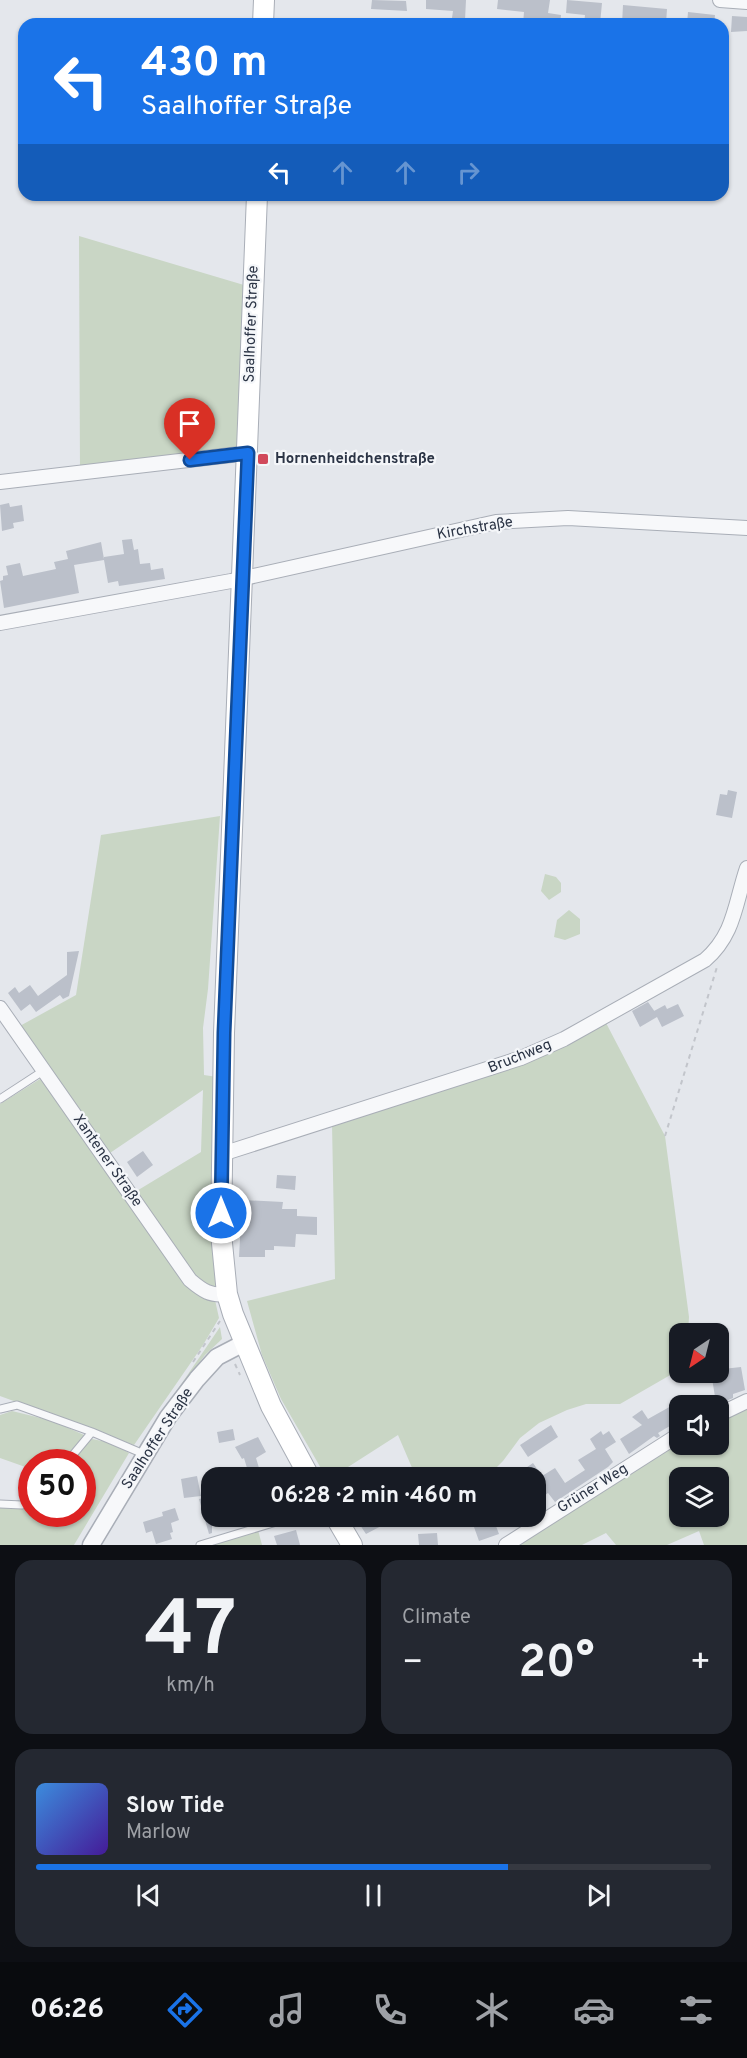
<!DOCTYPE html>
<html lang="en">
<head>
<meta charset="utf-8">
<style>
	:root { --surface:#171b24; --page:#242831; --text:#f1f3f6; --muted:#9ea1a6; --line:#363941; --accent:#1a73e8 }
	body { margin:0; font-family:Overpass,sans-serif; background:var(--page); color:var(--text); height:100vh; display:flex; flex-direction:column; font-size:22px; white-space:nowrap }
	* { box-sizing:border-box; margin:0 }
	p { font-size:20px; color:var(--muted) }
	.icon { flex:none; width:33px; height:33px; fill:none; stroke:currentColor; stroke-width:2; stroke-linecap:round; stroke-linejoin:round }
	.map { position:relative; height:1545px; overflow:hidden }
	.drawer { display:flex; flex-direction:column; gap:15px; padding:15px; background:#0d0f14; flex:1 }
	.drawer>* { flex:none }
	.guide { position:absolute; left:18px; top:18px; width:711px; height:183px; border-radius:18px; box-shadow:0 2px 4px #0004; background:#1a73e8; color:#fff; overflow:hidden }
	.needle { width:39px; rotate:215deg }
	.fabs { position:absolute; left:669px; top:1323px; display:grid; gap:12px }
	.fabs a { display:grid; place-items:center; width:60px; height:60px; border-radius:12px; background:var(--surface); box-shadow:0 2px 4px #0004; font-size:30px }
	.speed { position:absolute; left:18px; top:1449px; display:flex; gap:12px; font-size:30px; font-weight:700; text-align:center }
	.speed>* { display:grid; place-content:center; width:78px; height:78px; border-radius:50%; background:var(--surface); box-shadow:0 2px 4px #0004; line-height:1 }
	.speed .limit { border:9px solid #d22; background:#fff; color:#111 }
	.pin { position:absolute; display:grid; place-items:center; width:51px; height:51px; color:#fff; margin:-62px -26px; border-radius:50% 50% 50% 0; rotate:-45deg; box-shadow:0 0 6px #0007 }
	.pin .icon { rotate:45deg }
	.me { position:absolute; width:66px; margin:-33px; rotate:0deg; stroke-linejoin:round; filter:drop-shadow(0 0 4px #0008) }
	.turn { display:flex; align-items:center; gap:21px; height:126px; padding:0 24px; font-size:27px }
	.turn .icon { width:78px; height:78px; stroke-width:2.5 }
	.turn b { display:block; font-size:42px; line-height:51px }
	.lanes { display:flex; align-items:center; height:57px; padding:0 24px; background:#0003; justify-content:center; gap:30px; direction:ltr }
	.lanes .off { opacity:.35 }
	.big { font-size:45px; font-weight:700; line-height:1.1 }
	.drawer .tile { flex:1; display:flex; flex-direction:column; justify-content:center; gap:9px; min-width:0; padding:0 21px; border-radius:18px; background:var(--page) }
	.drawer .dial { align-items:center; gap:0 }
	.dial b { font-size:78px; line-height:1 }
	.song { display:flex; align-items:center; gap:18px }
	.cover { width:72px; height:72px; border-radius:9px; background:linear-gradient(135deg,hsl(210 70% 55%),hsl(260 70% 35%)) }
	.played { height:6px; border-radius:3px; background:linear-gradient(90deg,var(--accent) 70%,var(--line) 70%) }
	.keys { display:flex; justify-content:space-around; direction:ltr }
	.heat { display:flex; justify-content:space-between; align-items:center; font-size:33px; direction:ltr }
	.drawer .tiles { flex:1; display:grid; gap:15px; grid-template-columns:1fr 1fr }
	.tile:last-child { grid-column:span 2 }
	.trip { position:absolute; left:201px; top:1467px; width:345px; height:60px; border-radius:18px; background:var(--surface); box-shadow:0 2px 4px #0004; font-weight:700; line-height:60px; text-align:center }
	.tabs { display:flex; height:96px; justify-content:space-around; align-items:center; background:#090b0e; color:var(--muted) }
	.tabs .icon { width:42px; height:42px }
	.tabs .on { color:var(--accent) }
	.tabs b { font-size:27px; color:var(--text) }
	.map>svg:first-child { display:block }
</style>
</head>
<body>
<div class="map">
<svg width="747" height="1545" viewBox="0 0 747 1545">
	<rect width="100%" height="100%" fill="#e4e7ec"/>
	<path fill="#c9d6c5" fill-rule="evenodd" d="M79,236L254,288L248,453L80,473Z
		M220,816L208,989L203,1028L204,1075L217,1077L219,1289L203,1287L135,1192L201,1152L203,1090L107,1155L18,1027L76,995L101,835Z
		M545,874L556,877L561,883V892L549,900L541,891Z
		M569,910L580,919V934L565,940L554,937L557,920Z
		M605,1021L665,1136L689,1317L688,1333L680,1334L679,1370L620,1404H586L567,1410L539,1423L520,1438L503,1461L487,1477H416L398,1435L334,1476L326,1477L281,1399L262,1355L247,1301L335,1279L332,1124Z
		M40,1079L44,1080L127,1197L215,1300L219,1318L203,1345L134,1445L0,1396V1104Z
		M220,1327L222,1339L205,1355L179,1389L143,1444L140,1445Z
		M747,1408V1545H704L699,1531L667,1545H616L606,1533L582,1545H517L679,1442L680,1444H718L719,1421ZM680,1478H718V1516H680Z
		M12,1411L53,1421L84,1435L62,1462H32L31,1469L0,1458V1415Z
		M92,1439L112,1443L129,1453L74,1545H0V1507L25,1508L31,1505L32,1514H82V1462H71L80,1449Z
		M258,1530L262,1545H213Z"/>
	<path fill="#bbc0ca" d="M372,0L406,1L407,11L371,9Z
		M426,0H466L465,20L452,18L453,11L426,9Z
		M498,0H550L548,13L561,15L560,24H523L524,12L497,9Z
		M567,0L602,3L600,24H584L585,15L566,13Z
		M623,5L667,9L666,24H622Z
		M688,12L715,15L714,24H687Z
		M732,16L747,17V31L731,32Z
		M9,503L10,507L22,505L24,521L13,523L14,528L2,531L0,505Z
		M132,539L134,550L138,549L140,564L150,563L151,570L163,568L165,579L119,586L118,581L108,583L104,560L74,565L79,593L4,608L0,581L3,580V576L8,575L6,566L20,563L23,576L56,569L54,562L68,559L66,551L101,542L104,559V557L124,554L122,540Z
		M728,790L737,792L732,818L716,815L720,794L727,795Z
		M79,951L69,996L63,999L60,995L36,1012L30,1004L21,1011L8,993L15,987L19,993L30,985L38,996L67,975V952Z
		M648,1002L655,1012L654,1011L665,1005L667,1009L678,1004L684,1016L662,1027L657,1017L640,1027L632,1011Z
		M143,1151L153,1165L137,1177L127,1162Z
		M277,1175L296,1176L295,1190L276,1188Z
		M242,1200L283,1202L282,1209H297V1216L317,1217V1235L296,1234L295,1247L274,1246V1250H265V1257H239Z
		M741,1367L745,1390L733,1394V1398L726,1401L716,1403L711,1372H723V1369Z
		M673,1405L680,1420L658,1433L660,1436L657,1438L654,1436L629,1454L620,1439L642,1425L632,1417L642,1410L648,1419Z
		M551,1425L558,1437L528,1457L520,1445Z
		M233,1429L235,1440L219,1443L217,1432Z
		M601,1431L603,1435L609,1431L616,1442L605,1449L613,1462L608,1467L555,1502L548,1493L536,1501V1478H524L520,1472L533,1463L542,1476L555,1468L565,1483L585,1470L578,1460L596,1449L590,1439Z
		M258,1437L266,1452L256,1458L262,1478H250L244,1458L242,1459L235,1447Z
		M197,1476L201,1496L184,1498L181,1479Z
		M212,1496V1533L209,1534L199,1499Z
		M175,1508L179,1520L171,1523L173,1532L170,1533L172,1539L156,1544L152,1531L146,1533L143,1522L163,1516L162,1512Z
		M367,1516H381L385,1524L366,1534L358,1522Z
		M446,1516H456L457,1526L436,1527V1518Z
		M493,1518L499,1534L479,1541L474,1527L481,1525L480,1522Z
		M296,1530L300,1545H277L274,1536Z
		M437,1533L438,1545H419L418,1534Z"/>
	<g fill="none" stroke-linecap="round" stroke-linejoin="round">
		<g stroke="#a9aeb7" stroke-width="9">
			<path id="service" d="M0,1099L43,1071
				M0,1409L17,1405L92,1432
				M67,1462L92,1432L146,1455
				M0,1504L22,1505L32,1501
				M200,1545L296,1516"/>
		</g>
		<g stroke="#a9aeb7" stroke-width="16">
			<path id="minor" d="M720,0L747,2
				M0,482L248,453
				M0,623L231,581L496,522L568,518L747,528
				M0,1008L190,1280C203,1291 210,1296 227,1294
				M222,1154L521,1058L564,1039L705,960C735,934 735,903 747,868
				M718,1415L747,1401
				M506,1545L680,1434"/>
		</g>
		<g stroke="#a9aeb7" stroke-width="19">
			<path id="tertiary" d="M91,1545L168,1417L197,1379L217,1357L244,1343"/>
		</g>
		<g stroke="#a9aeb7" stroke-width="22">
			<path id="secondary" d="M263,24L264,0
				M257,195L224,1033L221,1233L227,1294L233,1314L271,1406L310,1478
				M335,1516L352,1545"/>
		</g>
		<path stroke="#c2c5cb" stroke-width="2" stroke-dasharray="4.5 4.5" stroke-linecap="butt" d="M665,1136L717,967
			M193,1362L220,1321
			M235,1364L240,1375"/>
		<use href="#service" stroke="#f7f8fa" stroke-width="7"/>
		<use href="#minor" stroke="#f7f8fa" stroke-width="14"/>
		<use href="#tertiary" stroke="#f7f8fa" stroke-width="16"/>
		<use href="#secondary" stroke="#fff" stroke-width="20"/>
	</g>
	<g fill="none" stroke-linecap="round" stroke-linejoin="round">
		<g stroke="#114b97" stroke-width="15">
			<path id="route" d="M190,460L248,453L224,1033L221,1213"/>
		</g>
		<use href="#route" stroke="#1a73e8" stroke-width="10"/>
	</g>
	<rect fill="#d1495b" stroke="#f4f6f9" stroke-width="2" x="257" y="453" width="12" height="12" rx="3"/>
	<g text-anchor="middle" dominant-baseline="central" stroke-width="4.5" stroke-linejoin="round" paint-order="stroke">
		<g font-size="15" fill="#2b3445" stroke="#f4f6f9">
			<text transform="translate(252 324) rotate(-88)">Saalhoffer Straße</text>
			<text transform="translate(475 529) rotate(-10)">Kirchstraße</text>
			<text transform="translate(520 1057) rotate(-22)">Bruchweg</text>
			<text transform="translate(107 1161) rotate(55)">Xantener Straße</text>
			<text transform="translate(158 1439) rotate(-57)">Saalhoffer Straße</text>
			<text transform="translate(593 1489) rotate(-32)">Grüner Weg</text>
		</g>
		<g font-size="15" font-weight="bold" fill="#2b3445" stroke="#f4f6f9" text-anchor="start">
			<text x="275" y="459">Hornenheidchenstraße</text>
		</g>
	</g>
</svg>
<div class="fabs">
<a><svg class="needle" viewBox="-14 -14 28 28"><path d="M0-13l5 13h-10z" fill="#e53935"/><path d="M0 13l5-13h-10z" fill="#9ea1a6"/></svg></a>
<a><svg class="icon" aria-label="sound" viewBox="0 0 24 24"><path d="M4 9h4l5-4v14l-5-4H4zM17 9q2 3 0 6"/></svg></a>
<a><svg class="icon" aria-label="layers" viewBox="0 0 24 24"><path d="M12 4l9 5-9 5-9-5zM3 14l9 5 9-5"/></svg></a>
</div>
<div class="speed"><div class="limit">50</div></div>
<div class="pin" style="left:190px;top:460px;background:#d93025"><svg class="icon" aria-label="arrive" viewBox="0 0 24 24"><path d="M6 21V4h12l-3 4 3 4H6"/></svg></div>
<svg class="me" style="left:221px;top:1213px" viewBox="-20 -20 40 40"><circle r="17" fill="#1a73e8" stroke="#fff" stroke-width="3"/><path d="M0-11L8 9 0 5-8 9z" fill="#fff"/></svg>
<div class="trip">06:28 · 2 min · 460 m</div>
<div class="guide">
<div class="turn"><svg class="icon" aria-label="left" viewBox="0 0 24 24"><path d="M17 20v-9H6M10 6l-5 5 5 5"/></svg><div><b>430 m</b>Saalhoffer Straße</div></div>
<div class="lanes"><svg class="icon" aria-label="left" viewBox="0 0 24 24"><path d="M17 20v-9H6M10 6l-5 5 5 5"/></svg><svg class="icon off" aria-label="ahead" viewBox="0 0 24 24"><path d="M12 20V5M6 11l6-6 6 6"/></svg><svg class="icon off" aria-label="ahead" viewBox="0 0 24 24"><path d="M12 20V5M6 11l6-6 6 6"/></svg><svg class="icon off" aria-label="right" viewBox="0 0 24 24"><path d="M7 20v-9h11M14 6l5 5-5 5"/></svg></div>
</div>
</div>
<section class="drawer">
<div class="tiles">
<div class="tile dial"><b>47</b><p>km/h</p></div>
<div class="tile"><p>Climate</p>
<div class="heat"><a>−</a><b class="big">20°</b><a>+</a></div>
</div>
<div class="tile">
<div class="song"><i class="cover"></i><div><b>Slow Tide</b><p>Marlow</p></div></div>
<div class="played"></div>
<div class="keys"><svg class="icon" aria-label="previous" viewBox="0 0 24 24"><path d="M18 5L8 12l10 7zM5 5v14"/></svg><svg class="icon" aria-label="pause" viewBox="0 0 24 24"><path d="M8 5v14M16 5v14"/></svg><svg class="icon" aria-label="next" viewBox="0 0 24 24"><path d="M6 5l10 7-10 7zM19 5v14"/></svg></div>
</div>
</div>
</section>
<nav class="tabs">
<b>06:26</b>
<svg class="icon on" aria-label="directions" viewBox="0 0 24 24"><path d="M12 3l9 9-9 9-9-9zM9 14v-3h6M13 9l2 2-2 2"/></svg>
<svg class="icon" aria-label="music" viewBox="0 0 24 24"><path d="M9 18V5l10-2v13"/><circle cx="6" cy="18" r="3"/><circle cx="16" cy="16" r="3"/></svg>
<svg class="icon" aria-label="phone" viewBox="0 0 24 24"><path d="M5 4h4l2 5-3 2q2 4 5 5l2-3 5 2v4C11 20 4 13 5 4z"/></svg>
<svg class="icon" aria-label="climate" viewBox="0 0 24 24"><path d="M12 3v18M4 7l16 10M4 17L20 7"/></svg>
<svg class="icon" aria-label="car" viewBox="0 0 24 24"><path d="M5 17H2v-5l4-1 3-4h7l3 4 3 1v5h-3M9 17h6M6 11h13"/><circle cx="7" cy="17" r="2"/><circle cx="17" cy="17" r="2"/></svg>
<svg class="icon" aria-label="filters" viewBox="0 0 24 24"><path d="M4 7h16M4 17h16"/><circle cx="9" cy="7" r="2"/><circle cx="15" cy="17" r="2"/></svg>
</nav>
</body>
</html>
